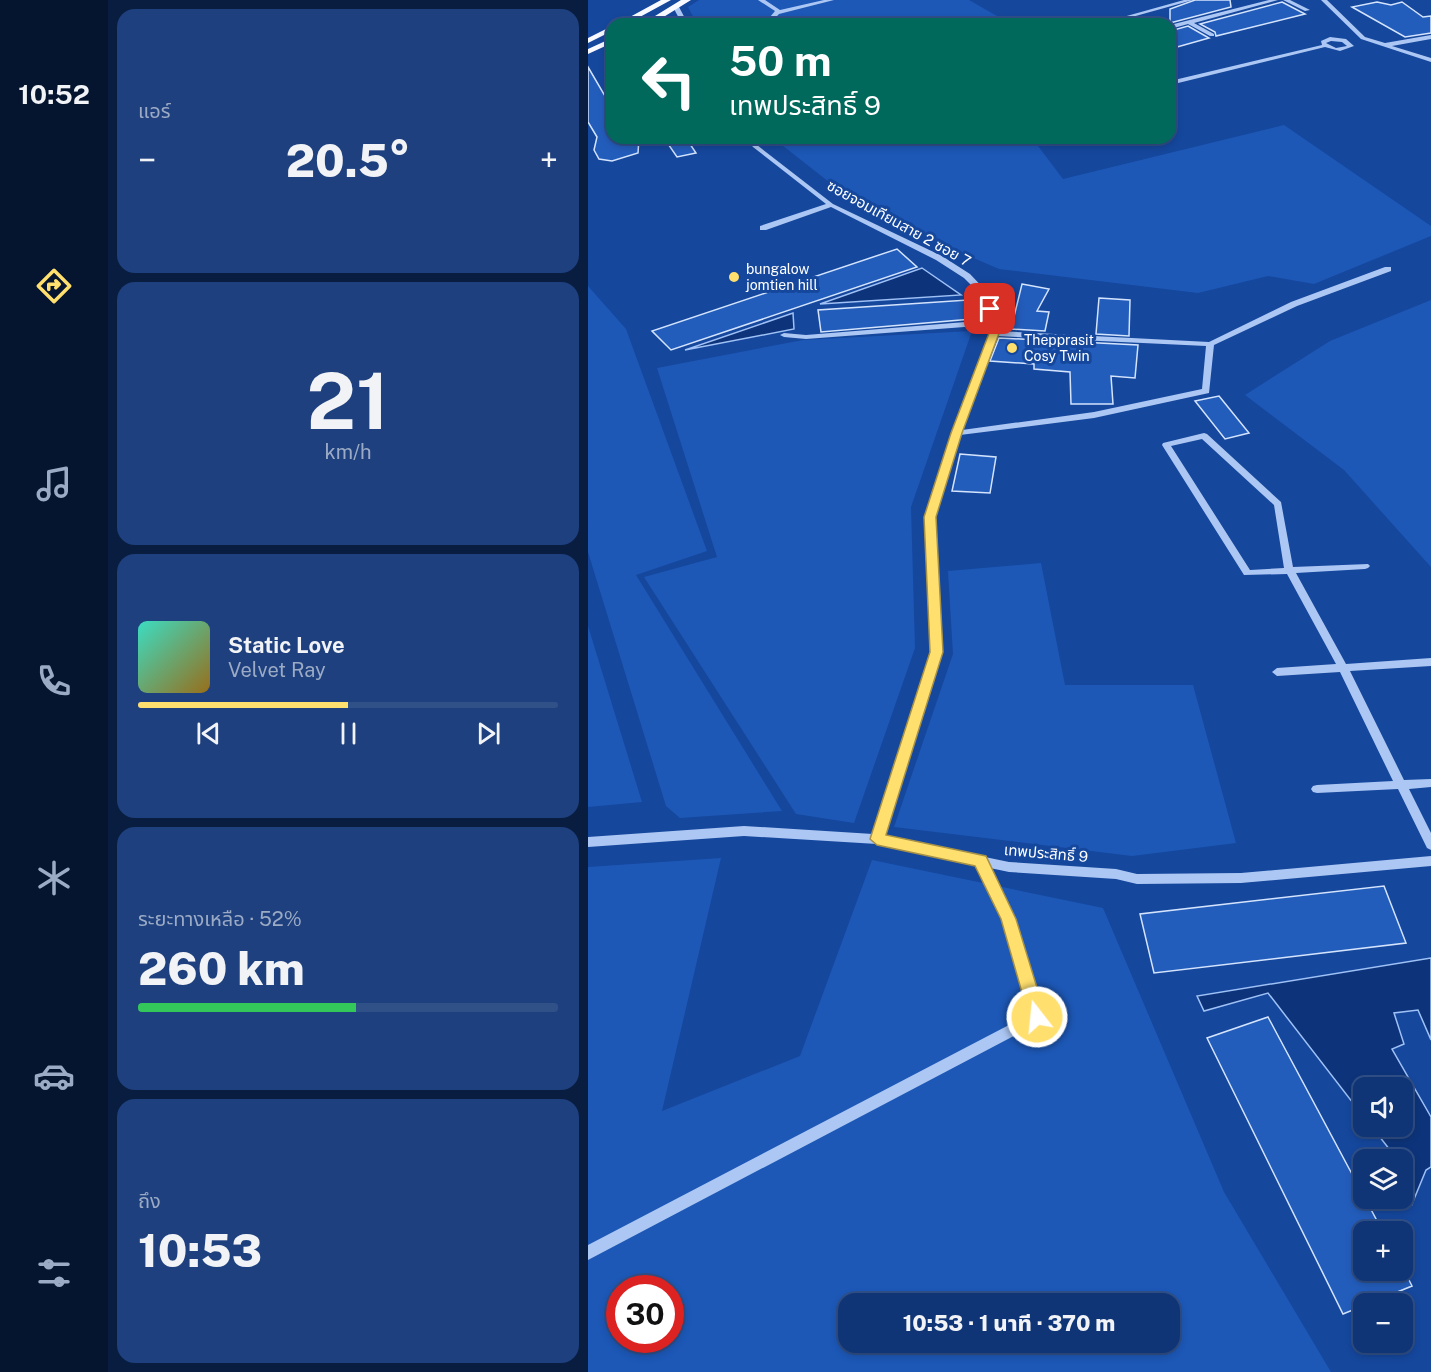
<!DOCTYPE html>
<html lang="th">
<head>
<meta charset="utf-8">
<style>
	:root { --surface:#103576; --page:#1e407e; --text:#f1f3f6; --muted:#9cabc5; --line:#305088; --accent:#ffdf6e }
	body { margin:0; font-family:"Public Sans","Noto Sans Thai",sans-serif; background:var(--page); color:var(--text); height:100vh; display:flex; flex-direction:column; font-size:22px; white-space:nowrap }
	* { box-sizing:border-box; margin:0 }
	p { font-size:20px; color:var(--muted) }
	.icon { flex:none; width:33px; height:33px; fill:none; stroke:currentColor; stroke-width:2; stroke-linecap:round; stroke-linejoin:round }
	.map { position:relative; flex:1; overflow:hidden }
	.drawer { display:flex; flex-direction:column; gap:9px; padding:9px; background:#091d41; width:480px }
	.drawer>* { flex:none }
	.banner { position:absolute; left:18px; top:18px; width:570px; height:126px; border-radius:18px; box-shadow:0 3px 9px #0003,0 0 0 2px var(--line); background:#00695c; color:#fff; overflow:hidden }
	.controls { position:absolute; left:765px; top:1077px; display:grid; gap:12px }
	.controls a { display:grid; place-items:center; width:60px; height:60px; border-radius:12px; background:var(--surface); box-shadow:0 3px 9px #0003,0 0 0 2px var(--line); font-size:30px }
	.speed { position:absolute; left:18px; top:1275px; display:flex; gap:12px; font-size:30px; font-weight:700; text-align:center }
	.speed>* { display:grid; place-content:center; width:78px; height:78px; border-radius:50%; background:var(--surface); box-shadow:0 3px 9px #0003,0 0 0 2px var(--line); line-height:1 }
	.speed .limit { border:9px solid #d22; background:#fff; color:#111 }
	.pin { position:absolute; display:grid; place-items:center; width:51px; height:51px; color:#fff; margin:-26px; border-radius:12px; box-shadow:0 3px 9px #0006 }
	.me { position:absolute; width:66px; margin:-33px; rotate:344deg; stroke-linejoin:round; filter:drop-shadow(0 0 4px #0008) }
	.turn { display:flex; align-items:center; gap:21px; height:126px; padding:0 24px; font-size:27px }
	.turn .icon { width:78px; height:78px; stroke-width:2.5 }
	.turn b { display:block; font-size:42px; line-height:51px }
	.big { font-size:45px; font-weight:800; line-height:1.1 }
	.drawer .card { flex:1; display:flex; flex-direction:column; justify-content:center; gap:9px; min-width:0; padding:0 21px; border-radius:18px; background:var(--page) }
	.drawer .dial { align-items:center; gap:0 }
	.dial b { font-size:78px; line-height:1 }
	.song { display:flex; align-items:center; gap:18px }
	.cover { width:72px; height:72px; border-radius:9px; background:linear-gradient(135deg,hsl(170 70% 55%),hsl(40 70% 35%)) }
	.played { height:6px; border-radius:3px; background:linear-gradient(90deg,var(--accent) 50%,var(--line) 50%) }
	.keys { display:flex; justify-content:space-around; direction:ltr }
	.heat { display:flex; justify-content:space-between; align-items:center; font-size:33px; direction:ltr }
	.charge { height:9px; border-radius:4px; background:linear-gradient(90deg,#34c759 52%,var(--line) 0) }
	.trip { position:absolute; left:250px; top:1293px; width:342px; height:60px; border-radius:18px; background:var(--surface); box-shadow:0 3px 9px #0003,0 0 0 2px var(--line); font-weight:800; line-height:60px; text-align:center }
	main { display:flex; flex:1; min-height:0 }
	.tabs { display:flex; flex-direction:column; width:108px; justify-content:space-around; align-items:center; background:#06152f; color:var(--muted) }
	.tabs .icon { width:42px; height:42px }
	.tabs .current { color:var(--accent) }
	.tabs b { font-size:27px; color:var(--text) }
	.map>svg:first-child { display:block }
</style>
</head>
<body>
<main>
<nav class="tabs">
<b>10:52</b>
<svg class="icon current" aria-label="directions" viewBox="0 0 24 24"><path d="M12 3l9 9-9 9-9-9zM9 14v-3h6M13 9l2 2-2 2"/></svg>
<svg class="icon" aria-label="music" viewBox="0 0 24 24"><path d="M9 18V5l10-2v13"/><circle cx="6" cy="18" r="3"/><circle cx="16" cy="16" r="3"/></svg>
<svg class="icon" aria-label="phone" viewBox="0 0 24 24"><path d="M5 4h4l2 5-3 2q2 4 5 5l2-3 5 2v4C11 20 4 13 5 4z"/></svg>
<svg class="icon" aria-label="climate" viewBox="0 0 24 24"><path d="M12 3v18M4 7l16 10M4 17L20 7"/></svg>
<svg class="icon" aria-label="car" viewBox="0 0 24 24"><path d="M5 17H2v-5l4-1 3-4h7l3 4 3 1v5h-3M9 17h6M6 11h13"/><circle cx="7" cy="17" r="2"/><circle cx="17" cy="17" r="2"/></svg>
<svg class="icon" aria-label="filters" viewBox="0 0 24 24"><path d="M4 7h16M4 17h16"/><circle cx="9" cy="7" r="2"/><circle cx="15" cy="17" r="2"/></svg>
</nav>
<section class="drawer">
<div class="card"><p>แอร์</p>
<div class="heat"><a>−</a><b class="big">20.5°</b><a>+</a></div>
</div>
<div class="card dial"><b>21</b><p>km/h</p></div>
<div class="card">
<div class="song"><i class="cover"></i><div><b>Static Love</b><p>Velvet Ray</p></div></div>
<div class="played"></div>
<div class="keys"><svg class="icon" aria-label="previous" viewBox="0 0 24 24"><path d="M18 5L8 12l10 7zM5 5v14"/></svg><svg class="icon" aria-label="pause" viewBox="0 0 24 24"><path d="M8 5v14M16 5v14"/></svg><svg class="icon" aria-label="next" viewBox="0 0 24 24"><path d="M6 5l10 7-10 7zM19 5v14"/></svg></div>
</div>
<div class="card"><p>ระยะทางเหลือ · 52%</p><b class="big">260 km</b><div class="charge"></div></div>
<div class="card"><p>ถึง</p><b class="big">10:53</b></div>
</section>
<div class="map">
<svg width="843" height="1372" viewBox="0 0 843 1372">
	<rect width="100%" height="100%" fill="#15479d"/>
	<path fill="#1d58b7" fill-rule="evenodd" d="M111,0H381L423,24H109L100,7Z
		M696,125L843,226V236L726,284L680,276L610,293L411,269L316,228L255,193L185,138H444L475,179Z
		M0,286L38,329L119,551L48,575L194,811L92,818L78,806L0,552Z
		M843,300V567L756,470L657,395L742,341Z
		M384,331L323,507L327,648L266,823L208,814L56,577L129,557L69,368L215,340Z
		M453,563L477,685H605L648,843L544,856L306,827L365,654L360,571Z
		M0,626L54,802L0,807Z
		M133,858L74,1111L212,1056L284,860L515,908L636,1192L743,1372H0V867ZM32,1288H82V1340H32ZM261,1304H582V1342H261Z"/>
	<path fill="#0d347a" stroke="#9fc1f6" stroke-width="1.5" d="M334,268L373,295L232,304Z
		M205,313L206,329L97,350Z
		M843,958V1040L830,1010L806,1013L816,1044L804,1049L843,1117V1167L838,1170L824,1204L815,1177L814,1160L809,1159L784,1127L814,1126V1088H776L775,1116L680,993L616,1011L609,996Z"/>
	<path fill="#235dbc" stroke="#d4e4fd" stroke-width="1.5" d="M607,0H642L643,7L582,23V9Z
		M694,2L717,14L628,36L627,32L612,24Z
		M789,2L803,5L814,2L835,17L843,16V33L817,37L764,7Z
		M600,26L621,38L582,49V31Z
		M0,67L21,103L24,104V138H51L50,153L24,161L11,159L6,150L9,137L0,122Z
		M76,138H98L108,153L89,157Z
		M309,249L329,267L83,350L64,331Z
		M434,284L461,289L449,311L461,312L457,331L423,329Z
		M511,298L542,300L541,336L508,334Z
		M380,300L384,319L233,332L230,310Z
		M411,338L550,345L547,378L523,376L525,404H483L482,372L446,369V364L402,361Z
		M631,396L661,433L637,439L607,401Z
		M372,454L408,457L402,493L364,491Z
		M796,886L818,943L566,973L552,914Z
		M680,1017L795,1232H776V1270H816L824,1286L755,1314L619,1038Z"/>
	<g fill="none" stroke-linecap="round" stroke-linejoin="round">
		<path fill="#acc7f3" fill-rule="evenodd" d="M170,0H177L192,10L236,0H246L191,14L188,17L194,24H188L182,17L187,11Z
			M596,0H605L519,24H510Z
			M681,0H690L606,23L626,34V36H622L600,24L582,29V25Z
			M695,0H702L722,10L717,11Z
			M733,0H739L777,37L797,43L843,35V39L804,46L843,58V62L773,39Z
			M88,5L91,7L100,24H94L85,7Z
			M742,37L758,39L766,46L752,51L737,47L582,85V81L734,45L733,41ZM743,41L754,42L759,46L748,48L738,43Z
			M582,121L588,125V127L582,126Z
			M158,138H164L169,145L245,204L354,256L382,274L402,295L412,328L411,331L621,342L703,302L797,267H803V271L709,306L626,345L621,393L506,418L372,435L347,517L354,652L296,836L421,862L528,869L549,874L653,873L843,856V866L653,883L549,884L528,879L421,872L402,868L426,919L455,1017L454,1021L0,1260V1245L442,1014L414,919L389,865L289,844L156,836L0,847V837L156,826L285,834L344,652L337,517L364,433L404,328L403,325L218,339L196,337L192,335L196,333L218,335L402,320L394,296L376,278L348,260L243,207L178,230H172V226L238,204L165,147ZM409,336L618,346L614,389L506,412L374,430Z
			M616,433L619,434L693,502L705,567L780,564L782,566L780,568L777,569L708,573L758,664L843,658V666L762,671L816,780L843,779V787L821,789L843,833V850L839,848L810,789L729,793L725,792L723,789L725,786L729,785L805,781L752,672L689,676L684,672L689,668L748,664L699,574L656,575L574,445L575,443ZM614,439L686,505L696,568L662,570L583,446Z"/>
		<path fill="#f8faff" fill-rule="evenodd" d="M73,0H83L39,24H29Z
			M93,0H103L74,18L67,16Z
			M24,26V31L0,43V38Z
			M24,38V43L0,54V49Z"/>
	</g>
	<path fill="#ffdf6e" stroke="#a69148" stroke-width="1.5" d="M402,306L407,309L413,328L374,433L348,517L355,652L298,835L398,856L428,919L458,1017L455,1022L449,1025L443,1022L441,1017L413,919L387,866L289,845L282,839L342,652L336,517L363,433L403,328L397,309Z"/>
	<g fill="#ffdf6e" stroke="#15479d" stroke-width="2">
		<circle cx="146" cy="277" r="6"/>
		<circle cx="424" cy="348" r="6"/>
	</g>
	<g text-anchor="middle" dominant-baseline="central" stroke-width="6" stroke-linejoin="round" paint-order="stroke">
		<g font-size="14" fill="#fff" stroke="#15479d" text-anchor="start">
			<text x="158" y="269">bungalow<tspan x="158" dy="16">jomtien hill</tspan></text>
			<text x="436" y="340">Thepprasit<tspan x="436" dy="16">Cosy Twin</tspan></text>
		</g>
		<g font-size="15" fill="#fff" stroke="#15479d">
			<text transform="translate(311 223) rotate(29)">ซอยจอมเทียนสาย 2 ซอย 7</text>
			<text transform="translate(458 853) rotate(5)">เทพประสิทธิ์ 9</text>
		</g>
	</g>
</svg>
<div class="controls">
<a><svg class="icon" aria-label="sound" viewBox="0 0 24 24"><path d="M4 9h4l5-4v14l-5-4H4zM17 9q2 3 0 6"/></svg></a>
<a><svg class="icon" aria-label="layers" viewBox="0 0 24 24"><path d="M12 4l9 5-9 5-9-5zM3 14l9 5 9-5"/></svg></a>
<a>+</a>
<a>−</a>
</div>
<div class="speed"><div class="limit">30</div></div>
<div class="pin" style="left:402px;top:309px;background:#d93025"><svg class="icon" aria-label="arrive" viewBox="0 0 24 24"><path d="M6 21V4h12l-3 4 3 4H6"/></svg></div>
<svg class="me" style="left:449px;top:1017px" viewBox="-20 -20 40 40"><circle r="17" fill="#ffdf6e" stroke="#fff" stroke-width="3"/><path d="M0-11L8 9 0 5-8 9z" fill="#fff"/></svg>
<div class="trip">10:53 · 1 นาที · 370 m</div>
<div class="banner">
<div class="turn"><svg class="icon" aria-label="left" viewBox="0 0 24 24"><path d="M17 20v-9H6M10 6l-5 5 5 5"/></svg><div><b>50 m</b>เทพประสิทธิ์ 9</div></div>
</div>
</div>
</main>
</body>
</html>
